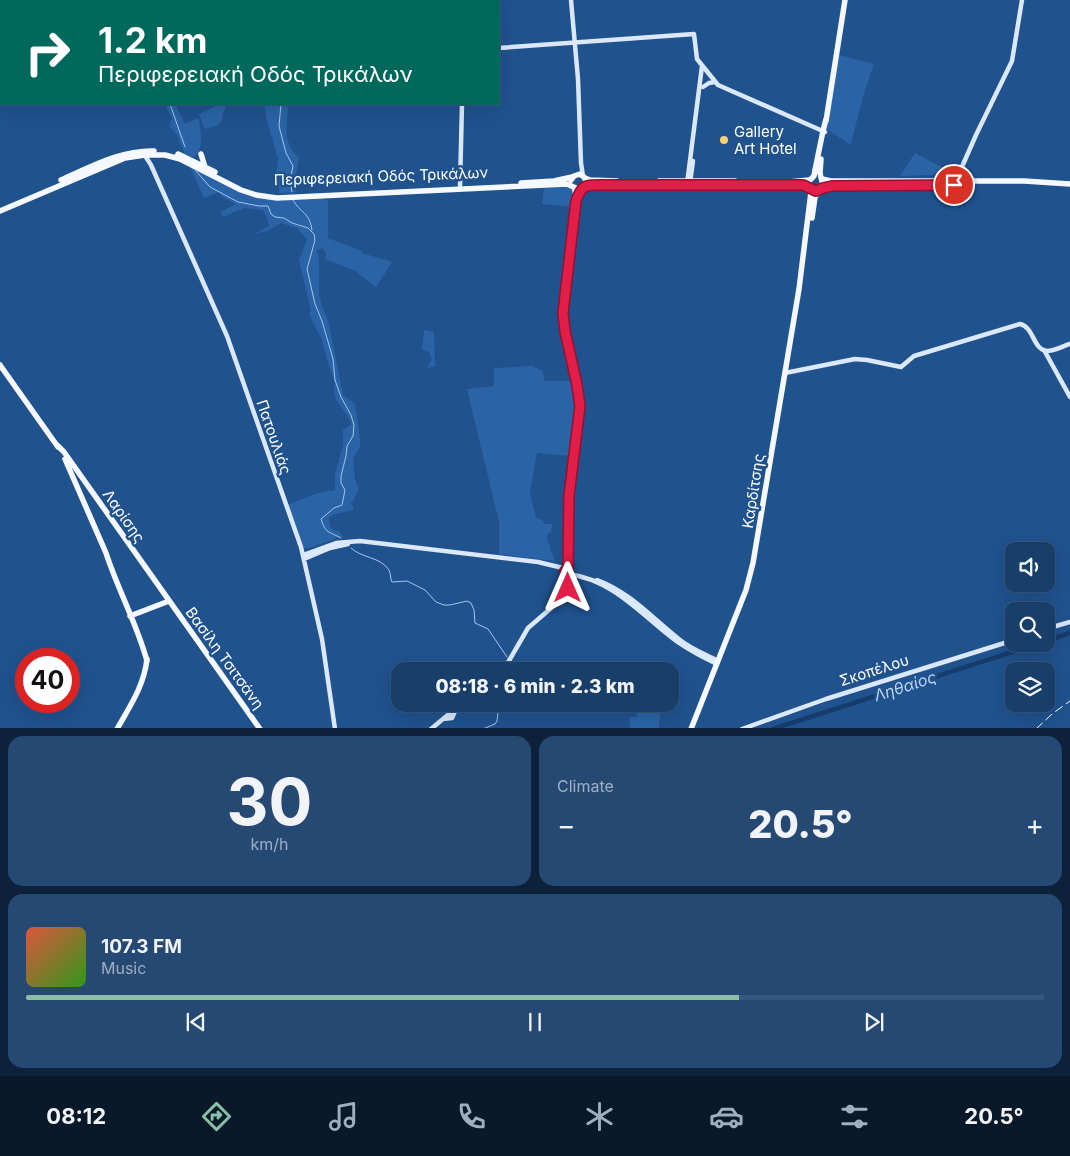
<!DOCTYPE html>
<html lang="en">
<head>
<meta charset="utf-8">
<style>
	:root { --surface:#183e6a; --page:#254972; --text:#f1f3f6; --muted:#9faec1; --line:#36577e; --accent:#8abfa5 }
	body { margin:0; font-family:Inter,sans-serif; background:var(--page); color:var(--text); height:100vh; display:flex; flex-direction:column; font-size:19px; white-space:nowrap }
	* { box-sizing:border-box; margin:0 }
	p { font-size:16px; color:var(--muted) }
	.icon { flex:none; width:28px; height:28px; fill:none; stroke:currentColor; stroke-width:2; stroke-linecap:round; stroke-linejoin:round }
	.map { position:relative; height:728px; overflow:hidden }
	.drawer { display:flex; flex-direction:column; gap:8px; padding:8px; background:#0d223a; flex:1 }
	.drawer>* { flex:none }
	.banner { position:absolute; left:0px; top:0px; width:500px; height:105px; box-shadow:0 5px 20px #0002,0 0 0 1px var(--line); background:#00695c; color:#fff; overflow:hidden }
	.controls { position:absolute; left:1005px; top:542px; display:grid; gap:10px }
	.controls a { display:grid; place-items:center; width:50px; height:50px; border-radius:10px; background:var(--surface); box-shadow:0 5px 20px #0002,0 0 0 1px var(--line); font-size:25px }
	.speed { position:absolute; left:15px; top:648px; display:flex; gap:10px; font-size:25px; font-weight:700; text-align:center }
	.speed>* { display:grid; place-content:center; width:65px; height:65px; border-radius:50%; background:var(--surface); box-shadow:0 5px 20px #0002,0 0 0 1px var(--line); line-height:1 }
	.speed .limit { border:8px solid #d22; background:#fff; color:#111 }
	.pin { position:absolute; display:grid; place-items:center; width:42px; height:42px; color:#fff; margin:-21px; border:2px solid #fff; border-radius:50%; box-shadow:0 1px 5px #0007 }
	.me { position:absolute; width:55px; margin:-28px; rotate:0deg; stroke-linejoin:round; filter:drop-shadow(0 0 4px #0008) }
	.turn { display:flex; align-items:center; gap:18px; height:105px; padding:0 15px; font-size:22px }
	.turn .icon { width:65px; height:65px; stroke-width:2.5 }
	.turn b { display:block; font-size:35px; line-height:42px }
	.big { font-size:38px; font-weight:800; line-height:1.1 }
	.drawer .tile { flex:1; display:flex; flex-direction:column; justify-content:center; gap:8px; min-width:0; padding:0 18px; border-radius:15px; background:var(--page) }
	.drawer .dial { align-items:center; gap:0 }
	.dial b { font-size:65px; line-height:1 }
	.song { display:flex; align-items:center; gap:15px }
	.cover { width:60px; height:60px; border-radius:8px; background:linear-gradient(135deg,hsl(10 70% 55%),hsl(110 70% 35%)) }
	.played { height:5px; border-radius:2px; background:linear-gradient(90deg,var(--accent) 70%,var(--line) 70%) }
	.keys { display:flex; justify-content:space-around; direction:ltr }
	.heat { display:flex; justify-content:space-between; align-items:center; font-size:28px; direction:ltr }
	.drawer .tiles { flex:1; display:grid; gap:8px; grid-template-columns:1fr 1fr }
	.tile:last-child { grid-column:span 2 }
	.trip { position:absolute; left:391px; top:662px; width:288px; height:50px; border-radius:15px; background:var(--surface); box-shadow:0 5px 20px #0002,0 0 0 1px var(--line); font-weight:800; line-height:50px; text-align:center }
	.menu { display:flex; height:80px; justify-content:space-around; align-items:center; background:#0a192a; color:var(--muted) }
	.menu .icon { width:35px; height:35px }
	.menu .selected { color:var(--accent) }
	.menu b { font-size:22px; color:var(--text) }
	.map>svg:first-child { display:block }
</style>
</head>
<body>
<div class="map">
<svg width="1070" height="729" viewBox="0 0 1070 729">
	<rect width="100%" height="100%" fill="#20528e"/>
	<path fill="#2a64a6" d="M838,55L874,64L865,90L851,143L849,144L827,129Z
		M165,104H175L185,124L196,119H199C200,132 205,147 194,157L185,154L177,135L169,126L172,119Z
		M216,104H228C223,108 223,118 220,124L205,129L199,114L215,107Z
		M264,104H288C288,125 281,141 299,158L296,174L293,182L296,192L279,193V182L276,175L278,158L267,121Z
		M915,153L955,174L900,176Z
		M189,165L245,193L324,199L328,201V238L362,251V253L392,262L376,287L355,271L325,259L326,254L323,248L317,250L319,258V295L322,307L328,320L343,395L355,404L360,439V447L353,458L355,479L359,490L351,504L353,507V510L333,515L329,517C328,524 331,532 339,531L343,537C331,538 313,549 304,548L287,505L318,493L335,490V474L343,445V430L349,426L351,423C346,409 330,402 335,383L328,363L321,337L315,327L309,313L311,311L299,260L307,240L297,228L281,223L269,230L252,235L269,226L268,221L263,210L244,208L223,217L221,212L236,204L222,197L219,192L204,198Z
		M571,187L575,191L573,207L542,204L544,188Z
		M424,330L434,332L435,366L427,368L432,359L429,352L422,349Z
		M532,366L543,371L544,381H571L574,384L577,400L572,453L571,456L537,453L530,491L531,498L536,518L541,519L544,524H552L551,533H548L547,539L555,561L499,554V522L467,389L494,386V368Z
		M643,704H661L659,728H630L629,717H637V711L642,708Z"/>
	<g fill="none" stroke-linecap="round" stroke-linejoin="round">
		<path stroke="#a3c6ed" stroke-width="1" d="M222,0V1
			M178,1V0
			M170,104L185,147
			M281,104L279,126L286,153L293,166L290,181L292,192
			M196,171L210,187L238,202L259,206H268L271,214L275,217L284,218L292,223L308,228L314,234L315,240L307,269L315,304L322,321L333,359L335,380L341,397L351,415L354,425L353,436L347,446L346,456L341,476V483L345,490L342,505L334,508L321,519C326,534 328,531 341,538
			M293,200C301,214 309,211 312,230
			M351,548C361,558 381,557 389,570C391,574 390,578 392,582L407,581L425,590L436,602L444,605H450L467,601L471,603L474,610L475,623L488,629L507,657
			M508,671L509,665
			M483,729L495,724L497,721L499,704"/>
		<path stroke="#163c6d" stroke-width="4.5" d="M1046,641L1070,633
			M773,729L1037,644"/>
		<path stroke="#dbe8f9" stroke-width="4.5" d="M448,0V1
			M571,0L578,79L581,163L583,176
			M499,48L694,34L697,59L718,85L825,132
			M703,87L709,83L715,82
			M144,154L151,165L227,336L301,547L322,639L335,729
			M957,182L961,169L976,135L1012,61L1022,0
			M690,183L693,161
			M687,184L702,66
			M460,186L462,104
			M1044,350L1070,397
			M785,373L855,359L867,360L901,367L914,356L1020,324C1034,327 1033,350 1047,351C1054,351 1063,346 1070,344
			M303,555L336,543L360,541L538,562L567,569
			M304,559L330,548L348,544
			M568,569L570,486L579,406L577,385L565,331L563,313L576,201L574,188
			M568,574C615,580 643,617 679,643C691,651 704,658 717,664
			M597,580C630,592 653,619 680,640C691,649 705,654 718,661
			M1046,629L1070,622
			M503,671L528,628L564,597L568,591V574
			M443,719L452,718L456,709
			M431,729L461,704
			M742,729L826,699L1014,640"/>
		<path stroke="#f5f9ff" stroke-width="5.5" d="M826,121L845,0
			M178,154L215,172
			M201,154L205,167
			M585,178L590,180L617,181
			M822,179L831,181H1024L1070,184
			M61,180C91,167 121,150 154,151
			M571,180L574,176L580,174L584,177L586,181
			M659,181H735
			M789,182L809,180
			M521,183L554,181L572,177
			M823,188L832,186L863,185
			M0,211L125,158L145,155H165L180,159L241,190L256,195L277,198L567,184L578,189L587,185H803L809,187
			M812,218L815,197L823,186L820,173L821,159
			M0,365L58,447
			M57,445L64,452L260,729
			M65,459L106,553C118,590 137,624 147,661
			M130,616L169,601
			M117,729C130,706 144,686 147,659
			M691,729L746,590L753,563L799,289L811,192L808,182L814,176L815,170L823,131L826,119"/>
		<path stroke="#fff" stroke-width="1" stroke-dasharray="9 4" stroke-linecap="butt" d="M1036,729L1052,714L1070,701"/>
	</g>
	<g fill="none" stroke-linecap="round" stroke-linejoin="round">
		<g stroke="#92132f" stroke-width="12">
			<path id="route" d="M568,588V574L565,571L568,569L569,496L580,406L577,385L565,331L563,313L576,201C582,185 584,185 601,185H803L816,191L823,188L832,186L954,185"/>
		</g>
		<use href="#route" stroke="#e11d48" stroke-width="9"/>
	</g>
	<circle fill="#f9d070" stroke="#20528e" stroke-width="2" cx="724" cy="140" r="5"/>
	<g text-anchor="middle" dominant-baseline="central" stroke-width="5" stroke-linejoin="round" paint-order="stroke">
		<g font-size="15" fill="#fff" stroke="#20528e" text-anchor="start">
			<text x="734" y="131">Gallery<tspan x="734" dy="17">Art Hotel</tspan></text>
		</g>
		<g font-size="15" fill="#fff" stroke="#20528e">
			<text transform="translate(381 176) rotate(-2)">Περιφερειακή Οδός Τρικάλων</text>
			<text transform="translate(274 437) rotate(71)">Πατουλιάς</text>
			<text transform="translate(753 491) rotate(-81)">Καρδίτσης</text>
			<text transform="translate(124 516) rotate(55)">Λαρίσης</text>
			<text transform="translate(225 658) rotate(54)">Βασίλη Τσιτσάνη</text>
			<text transform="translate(874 670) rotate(-18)">Σκοπέλου</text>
		</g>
		<g font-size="16" font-style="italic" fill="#bbd5f3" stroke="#20528e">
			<text transform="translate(905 686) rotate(-18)">Ληθαίος</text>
		</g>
	</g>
</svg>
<div class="controls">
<a><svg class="icon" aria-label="sound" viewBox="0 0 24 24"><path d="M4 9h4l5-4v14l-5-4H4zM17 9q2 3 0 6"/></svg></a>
<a><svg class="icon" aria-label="search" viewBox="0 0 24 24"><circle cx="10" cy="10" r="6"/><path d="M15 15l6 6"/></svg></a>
<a><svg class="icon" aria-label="layers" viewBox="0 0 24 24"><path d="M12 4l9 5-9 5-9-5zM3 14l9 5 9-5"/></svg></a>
</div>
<div class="speed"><div class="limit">40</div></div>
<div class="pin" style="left:954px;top:185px;background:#d93025"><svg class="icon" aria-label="arrive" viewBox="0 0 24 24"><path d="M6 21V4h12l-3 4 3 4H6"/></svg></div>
<svg class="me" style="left:568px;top:588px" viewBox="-20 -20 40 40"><path d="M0-17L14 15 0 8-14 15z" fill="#e11d48" stroke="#fff" stroke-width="4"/></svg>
<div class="trip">08:18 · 6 min · 2.3 km</div>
<div class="banner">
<div class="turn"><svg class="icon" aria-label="right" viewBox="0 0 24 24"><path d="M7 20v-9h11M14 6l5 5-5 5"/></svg><div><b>1.2 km</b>Περιφερειακή Οδός Τρικάλων</div></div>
</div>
</div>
<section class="drawer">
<div class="tiles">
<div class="tile dial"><b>30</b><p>km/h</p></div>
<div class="tile"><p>Climate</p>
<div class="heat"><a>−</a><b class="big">20.5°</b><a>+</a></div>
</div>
<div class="tile">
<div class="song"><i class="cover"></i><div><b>107.3 FM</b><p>Music</p></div></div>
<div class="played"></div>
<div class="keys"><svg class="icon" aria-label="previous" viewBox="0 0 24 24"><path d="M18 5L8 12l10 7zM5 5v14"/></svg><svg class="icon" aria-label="pause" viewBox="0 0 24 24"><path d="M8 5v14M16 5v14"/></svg><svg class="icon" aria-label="next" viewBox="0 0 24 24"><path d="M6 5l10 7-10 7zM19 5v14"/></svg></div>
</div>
</div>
</section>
<nav class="menu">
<b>08:12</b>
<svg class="icon selected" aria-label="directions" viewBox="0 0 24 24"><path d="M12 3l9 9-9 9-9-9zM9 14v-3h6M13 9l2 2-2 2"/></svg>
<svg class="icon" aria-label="music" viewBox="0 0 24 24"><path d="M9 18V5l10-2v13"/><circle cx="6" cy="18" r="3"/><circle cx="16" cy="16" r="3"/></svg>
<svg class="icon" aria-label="phone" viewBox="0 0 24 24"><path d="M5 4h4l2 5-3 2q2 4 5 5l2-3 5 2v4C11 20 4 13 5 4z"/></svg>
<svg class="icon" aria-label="climate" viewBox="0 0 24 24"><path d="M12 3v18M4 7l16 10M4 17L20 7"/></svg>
<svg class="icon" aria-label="car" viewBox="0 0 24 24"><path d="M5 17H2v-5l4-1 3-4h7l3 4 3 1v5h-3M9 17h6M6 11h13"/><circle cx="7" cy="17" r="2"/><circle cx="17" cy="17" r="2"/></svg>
<svg class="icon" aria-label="filters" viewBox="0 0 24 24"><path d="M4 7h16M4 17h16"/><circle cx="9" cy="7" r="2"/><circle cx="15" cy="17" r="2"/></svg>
<b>20.5°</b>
</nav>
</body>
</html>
